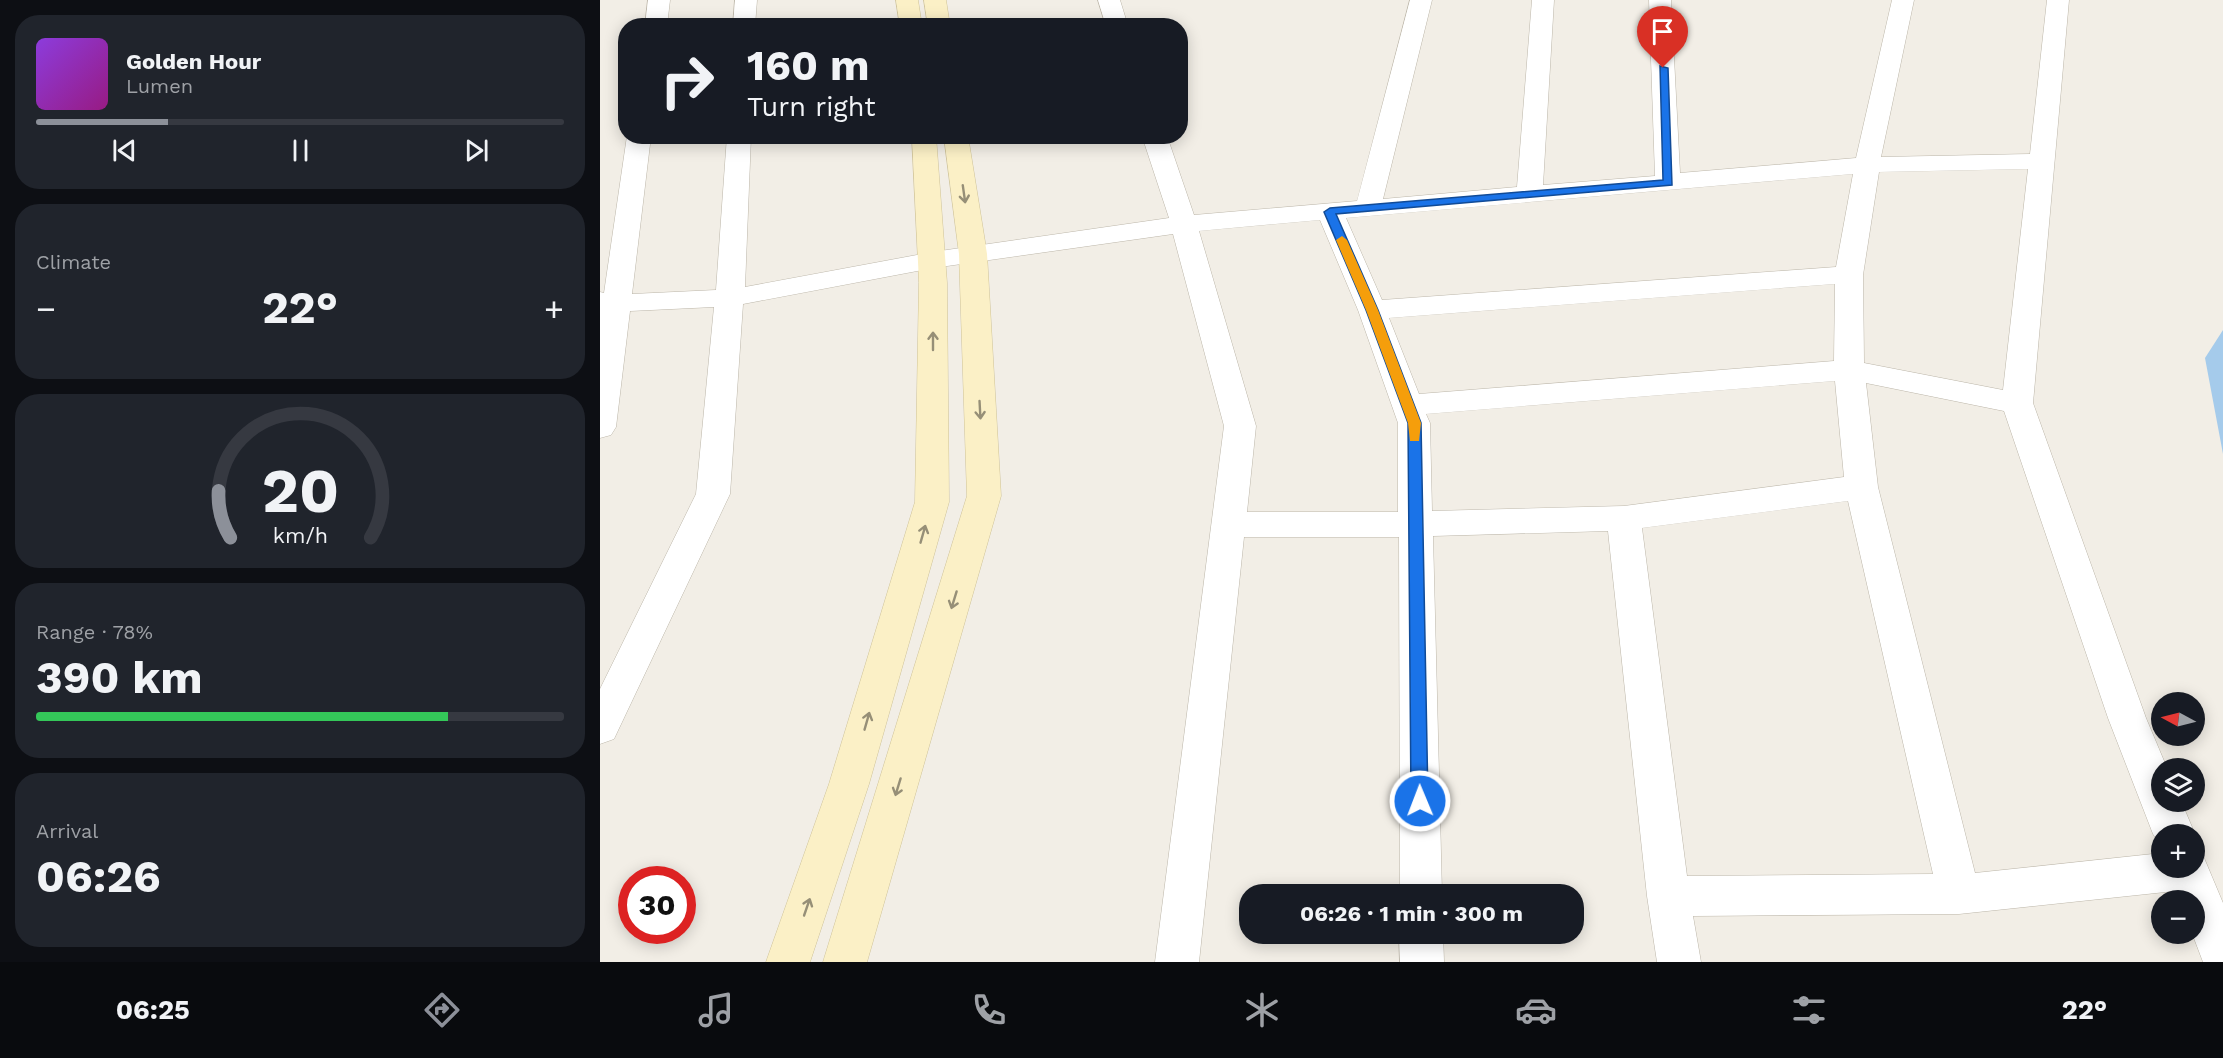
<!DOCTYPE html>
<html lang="en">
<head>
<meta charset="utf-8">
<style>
	:root { --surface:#171b24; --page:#20242c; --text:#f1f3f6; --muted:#9ea1a6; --line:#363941; --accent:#8c9099 }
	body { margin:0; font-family:"Work Sans",sans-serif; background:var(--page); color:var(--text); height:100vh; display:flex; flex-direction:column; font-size:22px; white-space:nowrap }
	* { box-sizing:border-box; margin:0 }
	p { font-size:20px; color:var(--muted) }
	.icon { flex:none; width:33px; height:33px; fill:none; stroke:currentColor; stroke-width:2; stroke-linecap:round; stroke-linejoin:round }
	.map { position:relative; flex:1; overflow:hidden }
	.sheet { display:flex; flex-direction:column; gap:15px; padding:15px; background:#0d0f14; width:600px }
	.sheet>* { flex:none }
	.banner { position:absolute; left:18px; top:18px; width:570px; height:126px; border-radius:24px; box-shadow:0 3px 15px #0003; background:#171b24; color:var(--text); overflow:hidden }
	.needle { width:39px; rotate:277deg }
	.controls { position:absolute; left:1551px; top:692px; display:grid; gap:12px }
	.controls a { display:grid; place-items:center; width:54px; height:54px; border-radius:50%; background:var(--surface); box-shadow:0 3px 15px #0003; font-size:30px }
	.speed { position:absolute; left:18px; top:866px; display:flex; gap:12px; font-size:30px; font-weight:700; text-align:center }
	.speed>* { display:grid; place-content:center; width:78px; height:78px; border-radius:50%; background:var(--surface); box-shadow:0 3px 15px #0003; line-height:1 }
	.speed .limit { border:9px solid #d22; background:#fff; color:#111 }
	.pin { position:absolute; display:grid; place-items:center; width:51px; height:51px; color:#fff; margin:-62px -26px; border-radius:50% 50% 50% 0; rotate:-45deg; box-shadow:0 0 6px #0007 }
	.pin .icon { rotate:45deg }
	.me { position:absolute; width:66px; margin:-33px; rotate:359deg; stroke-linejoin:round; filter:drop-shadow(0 0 4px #0008) }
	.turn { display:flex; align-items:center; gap:21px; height:126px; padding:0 30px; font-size:27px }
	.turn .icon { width:78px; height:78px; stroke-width:2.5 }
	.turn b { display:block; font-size:42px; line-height:51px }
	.big { font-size:45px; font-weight:700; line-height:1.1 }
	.sheet .tile { flex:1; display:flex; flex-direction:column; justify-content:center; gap:9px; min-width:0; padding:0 21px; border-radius:24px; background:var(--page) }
	.sheet .dial { align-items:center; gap:0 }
	.dial svg { height:156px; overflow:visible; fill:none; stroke:var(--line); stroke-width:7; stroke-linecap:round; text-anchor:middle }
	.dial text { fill:var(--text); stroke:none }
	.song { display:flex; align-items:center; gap:18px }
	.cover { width:72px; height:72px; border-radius:9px; background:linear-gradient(135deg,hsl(270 70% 55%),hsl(310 70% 35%)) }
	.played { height:6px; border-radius:3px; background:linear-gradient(90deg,var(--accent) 25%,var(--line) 25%) }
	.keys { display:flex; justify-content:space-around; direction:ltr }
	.heat { display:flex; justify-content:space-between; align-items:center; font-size:33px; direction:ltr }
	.charge { height:9px; border-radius:4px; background:linear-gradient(90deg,#34c759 78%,var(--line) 0) }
	.trip { position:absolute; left:639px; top:884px; width:345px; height:60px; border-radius:24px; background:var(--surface); box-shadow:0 3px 15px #0003; font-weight:700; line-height:60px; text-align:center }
	.tabs { display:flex; height:96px; justify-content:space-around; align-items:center; background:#090b0e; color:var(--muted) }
	.tabs .icon { width:42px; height:42px }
	.tabs .on { color:var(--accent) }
	.tabs b { font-size:27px; color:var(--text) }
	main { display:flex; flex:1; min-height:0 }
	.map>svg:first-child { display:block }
</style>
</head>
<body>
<main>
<section class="sheet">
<div class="tile">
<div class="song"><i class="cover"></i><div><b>Golden Hour</b><p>Lumen</p></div></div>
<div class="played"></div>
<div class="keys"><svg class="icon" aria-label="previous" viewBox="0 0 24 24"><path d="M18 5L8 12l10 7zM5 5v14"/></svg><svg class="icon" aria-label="pause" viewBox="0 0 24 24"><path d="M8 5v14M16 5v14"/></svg><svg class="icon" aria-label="next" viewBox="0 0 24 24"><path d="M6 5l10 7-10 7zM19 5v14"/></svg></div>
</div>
<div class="tile"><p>Climate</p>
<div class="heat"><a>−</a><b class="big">22°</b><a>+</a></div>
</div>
<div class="tile dial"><svg viewBox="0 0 100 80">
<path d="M14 69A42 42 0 1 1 86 69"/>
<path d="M14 69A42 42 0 0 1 8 45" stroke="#8c9099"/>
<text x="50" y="56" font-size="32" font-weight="700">20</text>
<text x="50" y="72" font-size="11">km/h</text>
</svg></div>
<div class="tile"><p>Range · 78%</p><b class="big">390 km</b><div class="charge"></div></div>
<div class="tile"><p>Arrival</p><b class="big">06:26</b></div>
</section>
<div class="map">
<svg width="1623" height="962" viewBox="0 0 1623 962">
	<rect width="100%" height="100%" fill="#f2eee6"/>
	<path fill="#a5cbeb" d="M1623,330V454L1605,358Z"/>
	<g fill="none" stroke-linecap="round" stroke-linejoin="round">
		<g stroke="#bcb6a9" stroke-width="1">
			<path id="minor" d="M48,0H70L67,26H45Z
				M135,0H157L155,26H133Z
				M498,0H520L528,26H506Z
				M810,0H832L783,199L917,187L932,0H954L943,185L1055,176L1049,0H1071L1080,173L1256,158L1292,0H1314L1281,157L1430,154L1447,0H1469L1433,403L1546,718L1567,768H1562V801H1581L1595,834L1594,835L1562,834V848L1553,834L1508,718L1404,411L1266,383L1278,487L1375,873L1562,853V867H1594V851L1602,853L1623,903V962H1603L1592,933H1594V900H1579L1575,891L1359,914L1093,916L1101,962H1057L1047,896L1008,531L833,536L842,894H800L799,537H644L599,962H555L624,426L573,234L333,268L143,304L130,494L14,739L0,744V689L96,494L114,307L30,311L16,427L11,435L0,438V292L4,293L27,136H51L32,294L116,290L127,136H151L145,287L333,252L569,218L542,136H567L594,215L757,201ZM1428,169L1403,390L1264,363L1263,275L1279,172ZM1253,174L1236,267L782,300L746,218ZM720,220L758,310L798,423V512H647L656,426L599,231ZM1235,284L1234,361L819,394L789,318ZM1235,381L1244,477L1024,506L832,511L830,423L826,414ZM1248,501L1333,874L1087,876L1042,528Z
				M799,933H843L844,962H800Z"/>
		</g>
		<g stroke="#cfc398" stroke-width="1">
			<path id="secondary" d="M296,0H318L322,26H300Z
				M324,0H346L350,26H328Z
				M312,136H336L347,283L349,502L269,784L210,962H166L229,784L315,502L319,283Z
				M344,136H368L387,254L401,496L267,962H223L367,496L359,254Z"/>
		</g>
		<use href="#minor" fill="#fff" fill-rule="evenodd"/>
		<use href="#secondary" fill="#fbf0c6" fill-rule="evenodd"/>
	</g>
	<defs><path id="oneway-shaft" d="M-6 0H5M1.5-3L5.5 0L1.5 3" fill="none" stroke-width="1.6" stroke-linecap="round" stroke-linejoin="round" transform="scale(1.5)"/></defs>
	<g stroke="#968f77">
		<use href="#oneway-shaft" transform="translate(364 194) rotate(82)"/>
		<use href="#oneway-shaft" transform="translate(333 341) rotate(-90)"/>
		<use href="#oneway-shaft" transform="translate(380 410) rotate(87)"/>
		<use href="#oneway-shaft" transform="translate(323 534) rotate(-74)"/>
		<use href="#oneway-shaft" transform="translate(354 600) rotate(107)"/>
		<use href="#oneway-shaft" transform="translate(267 721) rotate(-74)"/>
		<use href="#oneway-shaft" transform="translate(298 787) rotate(107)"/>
		<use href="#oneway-shaft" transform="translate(207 907) rotate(-71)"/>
	</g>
	<path fill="#1a73e8" stroke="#114b97" stroke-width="1.5" d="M1060,66L1068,68L1072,185L736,214L778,310L821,423L828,801L826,807L820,809L814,807L811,801L808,423L766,310L724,212L730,208L1063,180Z"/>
	<path fill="#f59e0b" d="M742,236L747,240L778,310L821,423L819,441H810L808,423L766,310L736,240Z"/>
</svg>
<div class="controls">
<a><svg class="needle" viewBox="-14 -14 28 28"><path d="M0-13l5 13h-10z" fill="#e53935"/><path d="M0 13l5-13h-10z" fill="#9ea1a6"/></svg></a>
<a><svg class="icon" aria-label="layers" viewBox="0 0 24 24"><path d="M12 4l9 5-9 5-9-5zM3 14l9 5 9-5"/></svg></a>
<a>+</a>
<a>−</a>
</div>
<div class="speed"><div class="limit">30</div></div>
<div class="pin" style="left:1063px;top:68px;background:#d93025"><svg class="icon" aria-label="arrive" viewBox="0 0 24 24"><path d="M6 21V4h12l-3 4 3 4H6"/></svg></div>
<svg class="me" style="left:820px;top:801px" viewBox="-20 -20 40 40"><circle r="17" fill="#1a73e8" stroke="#fff" stroke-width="3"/><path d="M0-11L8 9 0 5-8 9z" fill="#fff"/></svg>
<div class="trip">06:26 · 1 min · 300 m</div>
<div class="banner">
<div class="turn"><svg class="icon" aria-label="right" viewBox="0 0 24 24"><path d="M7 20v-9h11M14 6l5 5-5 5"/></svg><div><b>160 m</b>Turn right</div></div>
</div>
</div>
</main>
<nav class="tabs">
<b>06:25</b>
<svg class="icon on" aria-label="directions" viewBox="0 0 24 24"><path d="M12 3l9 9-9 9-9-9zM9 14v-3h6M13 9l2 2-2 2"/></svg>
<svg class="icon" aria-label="music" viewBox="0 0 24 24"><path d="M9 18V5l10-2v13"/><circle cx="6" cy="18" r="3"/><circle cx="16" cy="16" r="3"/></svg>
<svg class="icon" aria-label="phone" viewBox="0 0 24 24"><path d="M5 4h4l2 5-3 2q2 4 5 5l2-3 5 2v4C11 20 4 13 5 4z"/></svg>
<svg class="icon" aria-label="climate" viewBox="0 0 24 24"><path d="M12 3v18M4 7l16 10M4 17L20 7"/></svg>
<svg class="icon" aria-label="car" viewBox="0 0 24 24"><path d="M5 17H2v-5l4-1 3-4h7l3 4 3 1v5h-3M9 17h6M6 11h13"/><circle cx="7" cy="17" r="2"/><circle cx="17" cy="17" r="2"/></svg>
<svg class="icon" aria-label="filters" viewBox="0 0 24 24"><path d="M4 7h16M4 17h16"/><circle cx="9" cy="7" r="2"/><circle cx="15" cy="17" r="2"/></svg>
<b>22°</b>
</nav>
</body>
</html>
